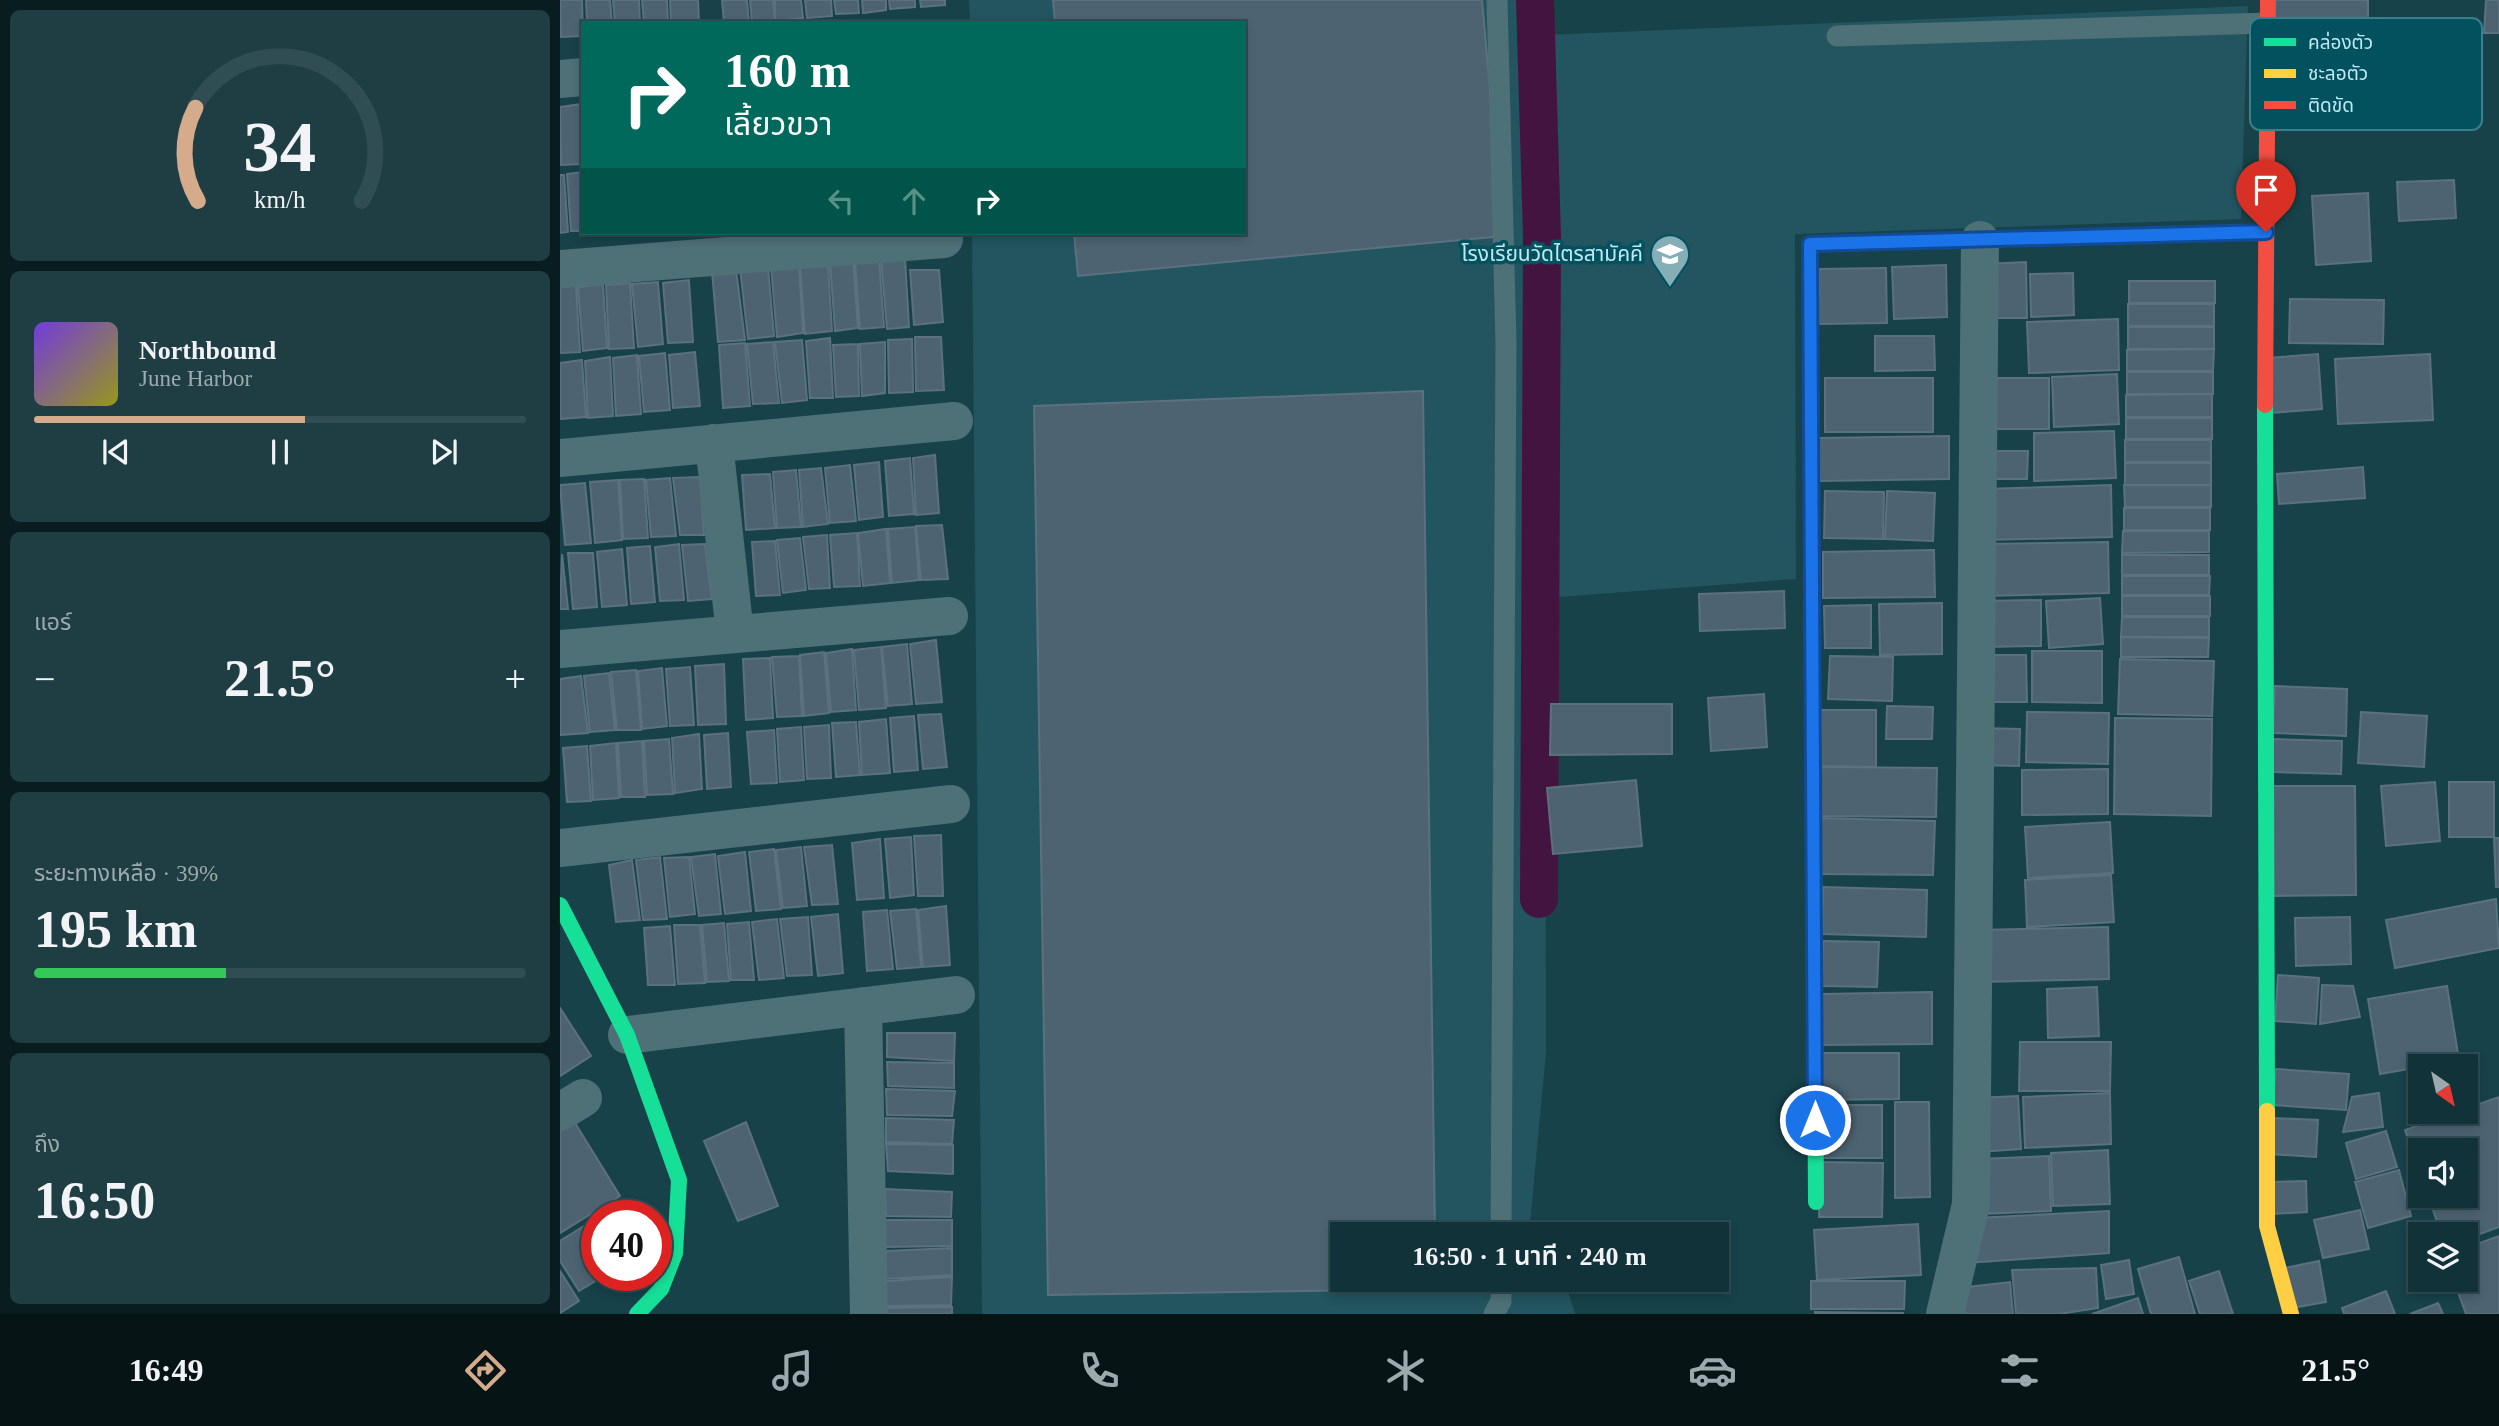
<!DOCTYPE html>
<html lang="th">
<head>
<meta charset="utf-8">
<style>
	:root { --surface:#113238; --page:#1e3e43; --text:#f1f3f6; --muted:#9caaae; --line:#304d53; --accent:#d6ab8b }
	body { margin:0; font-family:"Times New Roman","Noto Sans Thai",serif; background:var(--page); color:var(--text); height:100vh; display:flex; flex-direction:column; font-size:26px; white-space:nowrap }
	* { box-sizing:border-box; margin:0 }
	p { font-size:23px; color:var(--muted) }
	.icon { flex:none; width:38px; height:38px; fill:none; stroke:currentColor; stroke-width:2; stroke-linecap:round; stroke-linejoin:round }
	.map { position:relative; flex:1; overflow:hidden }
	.sheet { display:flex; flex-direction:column; gap:10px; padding:10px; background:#091c1f; width:560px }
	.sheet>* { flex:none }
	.top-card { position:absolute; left:21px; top:21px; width:665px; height:214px; border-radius:0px; box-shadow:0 4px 10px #0003,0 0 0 2px var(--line); background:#00695c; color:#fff; overflow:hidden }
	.needle { width:46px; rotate:146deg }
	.fabs { position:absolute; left:1848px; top:1054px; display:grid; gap:14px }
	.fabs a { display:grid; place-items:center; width:70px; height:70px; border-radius:0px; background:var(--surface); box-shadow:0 4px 10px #0003,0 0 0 2px var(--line); font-size:35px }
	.speed { position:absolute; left:21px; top:1200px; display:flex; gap:14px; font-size:35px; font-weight:700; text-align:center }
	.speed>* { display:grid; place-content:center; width:91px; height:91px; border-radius:50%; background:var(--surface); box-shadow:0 4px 10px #0003,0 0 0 2px var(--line); line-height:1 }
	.speed .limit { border:10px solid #d22; background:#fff; color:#111 }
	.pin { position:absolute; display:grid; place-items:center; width:60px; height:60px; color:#fff; margin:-72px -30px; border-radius:50% 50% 50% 0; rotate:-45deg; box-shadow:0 0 7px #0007 }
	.pin .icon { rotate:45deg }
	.me { position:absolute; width:77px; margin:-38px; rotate:0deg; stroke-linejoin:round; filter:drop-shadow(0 0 5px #0008) }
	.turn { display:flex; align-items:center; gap:24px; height:147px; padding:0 28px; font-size:32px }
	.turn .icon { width:91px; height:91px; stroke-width:2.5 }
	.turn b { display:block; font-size:49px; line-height:60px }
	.lanes { display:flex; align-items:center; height:66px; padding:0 28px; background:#0003; justify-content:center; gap:35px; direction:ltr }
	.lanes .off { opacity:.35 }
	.big { font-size:52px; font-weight:600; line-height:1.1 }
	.sheet .tile { flex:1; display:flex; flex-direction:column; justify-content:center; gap:10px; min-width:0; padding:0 24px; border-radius:10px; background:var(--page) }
	.sheet .dial { align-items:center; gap:0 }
	.dial svg { height:182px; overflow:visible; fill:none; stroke:var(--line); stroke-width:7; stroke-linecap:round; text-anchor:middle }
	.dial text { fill:var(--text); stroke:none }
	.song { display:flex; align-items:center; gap:21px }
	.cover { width:84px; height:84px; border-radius:10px; background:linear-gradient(135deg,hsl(260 70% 55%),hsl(60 70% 35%)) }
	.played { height:7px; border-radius:4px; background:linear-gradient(90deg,var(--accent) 55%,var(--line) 55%) }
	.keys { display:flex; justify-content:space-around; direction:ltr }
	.heat { display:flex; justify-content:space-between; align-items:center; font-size:38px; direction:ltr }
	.charge { height:10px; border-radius:5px; background:linear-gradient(90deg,#34c759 39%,var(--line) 0) }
	.trip { position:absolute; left:770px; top:1222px; width:399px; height:70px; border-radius:0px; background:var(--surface); box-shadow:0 4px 10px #0003,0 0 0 2px var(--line); font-weight:600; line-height:70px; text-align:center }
	.menu { display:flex; height:112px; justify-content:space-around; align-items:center; background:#071416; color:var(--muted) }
	.menu .icon { width:49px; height:49px }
	.menu .on { color:var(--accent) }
	.menu b { font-size:32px; color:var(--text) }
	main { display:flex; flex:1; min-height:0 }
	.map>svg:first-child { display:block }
</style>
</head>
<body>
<main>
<section class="sheet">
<div class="tile dial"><svg viewBox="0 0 100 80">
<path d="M14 69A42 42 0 1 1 86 69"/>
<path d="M14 69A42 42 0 0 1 13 28" stroke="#d6ab8b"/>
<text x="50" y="56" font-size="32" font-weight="700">34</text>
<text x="50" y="72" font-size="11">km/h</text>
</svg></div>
<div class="tile">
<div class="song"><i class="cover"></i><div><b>Northbound</b><p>June Harbor</p></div></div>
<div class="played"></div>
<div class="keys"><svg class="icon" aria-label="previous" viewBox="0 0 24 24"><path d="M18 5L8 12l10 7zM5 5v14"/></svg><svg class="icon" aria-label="pause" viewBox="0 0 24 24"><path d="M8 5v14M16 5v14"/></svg><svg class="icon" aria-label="next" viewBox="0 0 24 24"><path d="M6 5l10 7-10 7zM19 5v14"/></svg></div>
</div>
<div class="tile"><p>แอร์</p>
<div class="heat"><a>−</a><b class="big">21.5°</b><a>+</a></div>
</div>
<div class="tile"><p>ระยะทางเหลือ · 39%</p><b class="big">195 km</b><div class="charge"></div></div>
<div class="tile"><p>ถึง</p><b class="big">16:50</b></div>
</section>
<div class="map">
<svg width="1939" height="1314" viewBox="0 0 1939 1314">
	<rect width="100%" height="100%" fill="#17424a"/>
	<path fill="#225560" d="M409,0H984V35L1688,6L1681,219L1235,234L1236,579L985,598L986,1052L969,1234H782V1279H1004L1015,1314H422L412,233H684V23H410Z"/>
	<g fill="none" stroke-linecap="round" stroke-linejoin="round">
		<path stroke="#441440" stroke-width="38" d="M975,0L982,237L979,899"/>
	</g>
	<path fill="#4d6372" stroke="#5b717f" stroke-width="2" d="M0,0H22L23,36L1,37Z
		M26,0H50L52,23H27Z
		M53,0H79L80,23H55Z
		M82,0H107L108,23H84Z
		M110,0H138L139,23H111Z
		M162,0H187L189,23H164Z
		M190,0H213L215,21L192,23Z
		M215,0H241L243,18L215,21Z
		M245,0H271L272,16L247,18Z
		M274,0H298L299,13L276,14Z
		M302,0H326V10L303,13Z
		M329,0H355V7L330,9Z
		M360,0H385V5L361,7Z
		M493,0H922L943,236L518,276L514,233H684V23H495Z
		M1712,0H1808V36L1712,35Z
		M1926,0H1939V33H1924Z
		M22,104L23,164L1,165L0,107Z
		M23,172V231H11L7,174Z
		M0,175H4L8,232L0,233Z
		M1894,180L1896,218L1839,221L1837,182Z
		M1808,193L1811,261L1756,265L1752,196Z
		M345,258L349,327L327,329L321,259Z
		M319,259L324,327L300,329L295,261Z
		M293,260L298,328L275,331L270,262Z
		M1466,262L1467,318H1425V264Z
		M268,263L272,331L245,334L240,266Z
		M1386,265L1387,317L1334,319L1332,267Z
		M211,266H239L243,333L217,337Z
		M208,267L214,336L188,339L180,268Z
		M1326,268L1327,323L1259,324V269Z
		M176,270L185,340L158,342L152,271Z
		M350,270H379L383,322L354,325Z
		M1513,273L1514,315L1471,317L1470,274Z
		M129,280L133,342L108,343L103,283Z
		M1569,281H1655V303H1569Z
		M98,282L103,344L78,347L72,284Z
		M70,283L74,348L49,349L46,285Z
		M43,284L47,348L23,351L18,287Z
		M16,286L20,352L0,353V287Z
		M1730,299L1824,300L1823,344L1729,343Z
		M1568,304H1654V326H1568Z
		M1558,319L1559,370L1469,373L1467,322Z
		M1568,327H1654V349H1568Z
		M1315,336H1374L1375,370L1315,371Z
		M355,337H381L384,390L356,391Z
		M270,338L273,398H250L246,341Z
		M352,339L353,392L329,393L328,340Z
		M242,340L247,400L222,403L215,342Z
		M213,342L219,403L193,404L187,344Z
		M325,342V393L302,396L300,344Z
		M185,343L190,406L163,408L159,345Z
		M298,344L299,396L276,397L273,345Z
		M1654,349L1653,371H1567V350Z
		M135,352L140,406L113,408L109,355Z
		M105,353L110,410L84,412L79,356Z
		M1758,354L1762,409L1711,413L1708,358Z
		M1870,354L1873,420L1778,424L1775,359Z
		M77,355L81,414L56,416L53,358Z
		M50,357L53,416L28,418L25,361Z
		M22,360L26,417L0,419V363Z
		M1567,372H1653V394H1567Z
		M1557,374L1559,424L1494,427L1492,377Z
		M1265,378H1373V432H1265Z
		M1427,378H1489V429H1426Z
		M863,391L875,1234H782V1279H876V1289L488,1295L474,406Z
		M1652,394V417H1566V395Z
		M1566,418H1652V439H1566Z
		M1554,431L1556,478L1474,481V433Z
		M1389,436V479L1260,481L1259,438Z
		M1565,440H1651V462H1565Z
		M1422,451H1468L1467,479H1422Z
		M375,455L379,513L356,515L353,458Z
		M350,458L354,514L329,516L325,461Z
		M319,462L323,517L299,520L294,465Z
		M1565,463H1651V485H1565Z
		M290,465L296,521L270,523L265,468Z
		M1803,467L1805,498L1719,504L1717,474Z
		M261,468L268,524L243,527L239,470Z
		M236,470L241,527L217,528L213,472Z
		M210,474L215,528L186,530L182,475Z
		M140,477L144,535H120L113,478Z
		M110,478L116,536L91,537L86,480Z
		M84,479L88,538L63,539L60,480Z
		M58,480L62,540L35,543L30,482Z
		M25,483L31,543L5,545L0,485Z
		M1551,485L1552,537L1425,540L1424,489Z
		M1564,485H1651V507H1565Z
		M1265,491L1324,492L1323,539L1264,538Z
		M1327,491L1375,493L1373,541L1325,539Z
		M1564,508H1650V530H1564Z
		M382,525L388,579L361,580L356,526Z
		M355,527L359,580L332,583L328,529Z
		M326,529L330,583L303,586L298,533Z
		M1563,531H1649V552L1562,553Z
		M297,533L300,586L274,587L270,535Z
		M267,535L270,588L249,589L243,537Z
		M240,538L246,590L223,593L217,540Z
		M215,541L220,595L196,596L192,542Z
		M1548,542L1549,593L1424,596L1423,544Z
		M119,544L124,600L100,601L95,547Z
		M145,544L152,599L128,601L122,545Z
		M90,546L95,602L71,604L67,548Z
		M62,549L67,605L42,607L37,552Z
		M1374,550L1375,597L1263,598V552Z
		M8,553H33L37,607L13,609Z
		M2,554L8,609H0Z
		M1562,555H1649V575H1562Z
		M1562,576H1650L1649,595H1562Z
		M1224,591L1225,628L1140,631L1139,594Z
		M1562,596H1650V616H1562Z
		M1540,598L1543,644L1489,648L1486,601Z
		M1481,600V646L1424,647L1423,601Z
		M1382,603V654L1320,655L1319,604Z
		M1311,605V648H1265L1264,606Z
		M1562,617H1649V637H1561Z
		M1561,637L1649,638L1648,657H1561Z
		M376,640L382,702L356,704L350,644Z
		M347,644L352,704L328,706L322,647Z
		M321,647L326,708L299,710L294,650Z
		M292,649L296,710L271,712L266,653Z
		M1472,651H1542V703L1472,702Z
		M264,652L269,713L244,716L240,655Z
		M1420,655H1466L1467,702H1420Z
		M239,656L242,716L217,717L212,657Z
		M1270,656L1333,657L1332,701L1268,699Z
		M210,658L213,718L186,720L183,659Z
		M1560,659L1654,661L1652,716L1558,714Z
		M164,664L166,724L138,725L135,666Z
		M130,667L134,725L110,726L106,669Z
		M102,668L107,726L82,729L78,671Z
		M76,670L81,730H57L51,672Z
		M49,673L55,730L30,732L24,676Z
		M21,676L28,733L0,735V679Z
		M1715,686L1787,689L1786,736L1713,733Z
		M1204,694L1207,747L1151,751L1148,698Z
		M991,704H1112V754L990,755Z
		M1327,706L1373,707L1372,739H1326Z
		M1261,710H1316V767L1260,766Z
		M1467,712L1549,713L1548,764L1466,762Z
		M1801,712L1867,716L1864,767L1798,763Z
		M381,714L387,767L363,769L358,715Z
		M354,716L358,770L334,772L330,718Z
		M1555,718L1652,719L1651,816L1554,814Z
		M326,719L330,773L302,775L299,722Z
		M296,722L300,775L276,777L272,723Z
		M269,725L271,778L247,779L244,727Z
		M241,727L244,780L220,782L217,729Z
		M1420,728L1460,729L1459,766L1419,765Z
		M214,730L217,783L191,784L187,732Z
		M168,733L171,787L147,789L144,735Z
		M139,734L142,789L115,793L112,738Z
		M109,739L113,794L87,795L84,741Z
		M1713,739L1782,741L1781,774L1712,772Z
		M82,741L85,797H61L58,743Z
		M56,743L59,798L33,800L30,746Z
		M27,746L31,801L7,802L3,748Z
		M1261,767L1377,768L1376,817L1260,816Z
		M1548,769V814L1462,815V770Z
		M1076,780L1082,846L993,854L987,788Z
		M1875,782L1880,841L1826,846L1821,786Z
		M1889,782H1934V837H1889Z
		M1713,786H1795L1796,895L1713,896Z
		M1258,818L1375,821L1373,875L1258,874Z
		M1550,822L1553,873L1468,878L1465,827Z
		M381,835L383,896H358L354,836Z
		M351,837L354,895L330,898L325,839Z
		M1934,838H1939V887H1936Z
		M320,839L324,898L297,900L292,843Z
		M272,845L278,904L252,905L244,847Z
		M241,847L247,906L223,908L216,850Z
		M214,849L221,909L196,911L189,852Z
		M185,852L191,911L165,914L158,856Z
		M155,854L161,914L139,916L131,857Z
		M100,857L107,919L83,920L76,860Z
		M129,857L135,914L110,917L104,858Z
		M72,860L80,920L56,922L49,865Z
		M1551,875L1554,922L1467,927L1465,880Z
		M1263,887L1367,890L1366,937L1262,934Z
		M1936,899L1939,948L1835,968L1826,920Z
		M386,906L390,965L363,967L358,910Z
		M356,909L361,967L337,969L330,911Z
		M327,910L333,969L307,971L303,912Z
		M278,914L283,973L258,976L251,917Z
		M248,917L252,975L227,976L220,919Z
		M1790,917L1791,964L1736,966L1735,918Z
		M217,919L224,978L199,980L192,922Z
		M189,922L194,980H171L167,924Z
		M164,923L169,981L147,982L142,925Z
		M114,925H140L145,983L118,984Z
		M110,926L115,985H88L84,928Z
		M1548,927L1549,979L1420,982L1418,930Z
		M1263,941L1319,942L1317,987L1262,986Z
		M1718,975L1759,978L1756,1024L1715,1021Z
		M1762,985L1793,986L1800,1017L1760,1024Z
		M1887,986L1899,1060L1820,1074L1808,999Z
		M1537,987L1539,1036L1488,1038L1487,989Z
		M1372,992V1044L1262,1045V994Z
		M0,1008L31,1056L0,1076Z
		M327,1033H395L394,1061L327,1057Z
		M1460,1042H1551L1550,1091H1459Z
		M1262,1053H1339V1099L1262,1100Z
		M327,1062L394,1063V1088L328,1086Z
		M1716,1069L1789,1074L1786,1110L1713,1105Z
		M326,1089L395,1091L392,1116L327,1115Z
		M1550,1093L1551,1144L1465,1148L1463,1097Z
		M1819,1093L1823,1127L1783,1132L1792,1097Z
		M1458,1096L1461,1149L1418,1152L1415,1098Z
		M1939,1097V1227L1906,1239V1234H1881L1868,1195H1906V1150H1860V1174L1845,1130Z
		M1335,1102H1369L1370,1197L1335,1198Z
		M1262,1105H1322V1158H1262Z
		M12,1118L60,1196L0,1233V1125Z
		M326,1118L394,1120L392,1144L326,1142Z
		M1712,1118L1758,1120L1756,1157L1710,1154Z
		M186,1122L218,1206L178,1221L144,1141Z
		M1826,1131L1837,1167L1796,1179L1786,1143Z
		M326,1144L393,1145V1174L328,1171Z
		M1548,1150L1550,1204L1493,1206L1491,1153Z
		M1489,1156L1491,1211L1421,1214L1419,1159Z
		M1260,1162L1323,1163L1322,1217H1259Z
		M1839,1170L1851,1216L1808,1228L1795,1182Z
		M1746,1181L1747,1212L1713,1214L1712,1182Z
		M325,1189L392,1192L391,1217L326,1216Z
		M54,1208L59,1216H40Z
		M1800,1210L1809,1249L1763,1258L1754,1220Z
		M1549,1211V1253L1407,1263L1416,1218Z
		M37,1218V1276H44L19,1291L0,1261V1241Z
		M325,1220H392V1246L325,1247Z
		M1358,1224L1361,1275L1257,1280L1254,1230Z
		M1939,1236V1314H1906L1893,1279H1906V1248Z
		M392,1248V1275L325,1279L326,1251Z
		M1619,1257L1635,1314H1591L1578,1269Z
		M1569,1260L1574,1294L1546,1299L1541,1265Z
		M1759,1261L1766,1302L1732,1308L1725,1268Z
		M1536,1268L1538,1308L1499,1314H1456L1452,1270Z
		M0,1271L19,1301L0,1313Z
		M1659,1271L1673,1314H1640L1629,1281Z
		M392,1277L391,1305L326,1306V1281Z
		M1251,1281H1345L1344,1309H1251Z
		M1450,1282L1453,1314H1400L1399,1288Z
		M1826,1291L1835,1314H1784L1782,1308Z
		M1578,1298L1583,1314H1532Z
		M1878,1303L1883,1314H1850Z
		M392,1307V1314H324V1308Z
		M1255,1312L1343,1313V1314H1255Z"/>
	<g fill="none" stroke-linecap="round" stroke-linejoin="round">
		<path stroke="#4e7077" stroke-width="21" d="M937,0L946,343L941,1234
			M1277,36L1708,23
			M934,1314L941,1301V1279"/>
		<path stroke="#4e7077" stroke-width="38" d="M0,79L23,77
			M0,269L384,239
			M154,443L175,634
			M0,458L394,421
			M0,649L389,616
			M0,848L391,804
			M303,1006L309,1314
			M67,1035L396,995
			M0,1112L23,1098
			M1385,1314L1411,1204L1420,240"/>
		<path stroke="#16e098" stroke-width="16" d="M1251,376L1250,244L1706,232
			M1705,405L1707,1111
			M1254,843L1256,1202
			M0,905L67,1035L119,1180L115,1253L101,1289L77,1314"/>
		<path stroke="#ffcf43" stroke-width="16" d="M1707,1111V1226L1731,1314"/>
		<path stroke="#f24e42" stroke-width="16" d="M1251,376L1254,843
			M1705,405L1708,0"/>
	</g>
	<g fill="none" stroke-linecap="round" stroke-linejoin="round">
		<g stroke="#114b97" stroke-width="18">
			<path id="route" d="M1255,1120L1250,244L1706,232"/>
		</g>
		<use href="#route" stroke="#1a73e8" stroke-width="12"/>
	</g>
	<defs>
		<g id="school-pin" transform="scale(2.0125)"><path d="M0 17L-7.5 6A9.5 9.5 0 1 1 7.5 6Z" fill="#85aeb7" stroke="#02515f"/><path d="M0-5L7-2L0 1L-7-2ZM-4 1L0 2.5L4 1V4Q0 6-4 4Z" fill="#fff"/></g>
	</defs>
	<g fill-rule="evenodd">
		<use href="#school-pin" x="1110" y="254"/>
	</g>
	<g text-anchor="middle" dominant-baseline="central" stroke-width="7" stroke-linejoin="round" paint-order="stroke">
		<g font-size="21" fill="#c0e8f2" stroke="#02515f" text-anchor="end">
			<text x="1083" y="254">โรงเรียนวัดไตรสามัคคี</text>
		</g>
	</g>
	<rect x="1690" y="18" width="232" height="112" rx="10" fill="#02515f" stroke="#3b7e8b" stroke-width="2"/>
	<rect x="1704" y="38" width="32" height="8" fill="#16e098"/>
	<rect x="1704" y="69" width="32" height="9" fill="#ffcf43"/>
	<rect x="1704" y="101" width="32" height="8" fill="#f24e42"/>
	<g font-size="19" fill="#c0e8f2">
		<text x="1748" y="49">คล่องตัว</text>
		<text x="1748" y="80">ชะลอตัว</text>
		<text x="1748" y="112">ติดขัด</text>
	</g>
</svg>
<div class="fabs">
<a><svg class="needle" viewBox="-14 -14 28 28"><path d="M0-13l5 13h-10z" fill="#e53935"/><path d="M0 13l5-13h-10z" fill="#9caaae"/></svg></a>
<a><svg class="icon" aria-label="sound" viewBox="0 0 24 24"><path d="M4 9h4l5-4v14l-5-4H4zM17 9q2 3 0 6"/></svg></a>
<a><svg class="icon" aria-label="layers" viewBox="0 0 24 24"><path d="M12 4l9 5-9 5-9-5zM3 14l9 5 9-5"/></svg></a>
</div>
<div class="speed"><div class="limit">40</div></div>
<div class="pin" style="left:1706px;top:232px;background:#d93025"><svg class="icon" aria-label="arrive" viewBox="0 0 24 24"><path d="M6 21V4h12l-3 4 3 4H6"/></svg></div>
<svg class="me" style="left:1255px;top:1120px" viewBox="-20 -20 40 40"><circle r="17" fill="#1a73e8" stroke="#fff" stroke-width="3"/><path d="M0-11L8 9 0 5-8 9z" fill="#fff"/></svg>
<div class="trip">16:50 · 1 นาที · 240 m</div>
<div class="top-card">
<div class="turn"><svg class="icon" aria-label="right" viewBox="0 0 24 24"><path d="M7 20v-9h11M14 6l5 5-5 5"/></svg><div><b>160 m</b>เลี้ยวขวา</div></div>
<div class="lanes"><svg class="icon off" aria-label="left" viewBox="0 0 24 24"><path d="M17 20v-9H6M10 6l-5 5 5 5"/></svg><svg class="icon off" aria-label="ahead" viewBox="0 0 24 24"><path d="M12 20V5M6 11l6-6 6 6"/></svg><svg class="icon" aria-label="right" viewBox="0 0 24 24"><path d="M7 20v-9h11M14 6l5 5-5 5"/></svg></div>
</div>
</div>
</main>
<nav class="menu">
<b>16:49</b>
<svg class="icon on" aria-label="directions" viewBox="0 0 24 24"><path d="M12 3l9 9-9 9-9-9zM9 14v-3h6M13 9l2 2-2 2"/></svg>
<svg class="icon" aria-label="music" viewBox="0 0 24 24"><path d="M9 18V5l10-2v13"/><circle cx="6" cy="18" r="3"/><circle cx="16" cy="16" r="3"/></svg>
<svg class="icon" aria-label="phone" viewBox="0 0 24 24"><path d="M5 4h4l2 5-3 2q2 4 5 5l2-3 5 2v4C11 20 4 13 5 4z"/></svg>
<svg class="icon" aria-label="climate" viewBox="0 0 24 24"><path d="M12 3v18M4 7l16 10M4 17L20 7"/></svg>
<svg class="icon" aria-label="car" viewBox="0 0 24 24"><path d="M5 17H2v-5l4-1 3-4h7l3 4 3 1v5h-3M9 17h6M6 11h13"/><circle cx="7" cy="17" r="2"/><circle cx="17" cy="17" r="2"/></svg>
<svg class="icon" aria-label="filters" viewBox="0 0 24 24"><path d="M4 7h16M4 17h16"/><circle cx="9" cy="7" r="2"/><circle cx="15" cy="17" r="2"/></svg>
<b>21.5°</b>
</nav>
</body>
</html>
